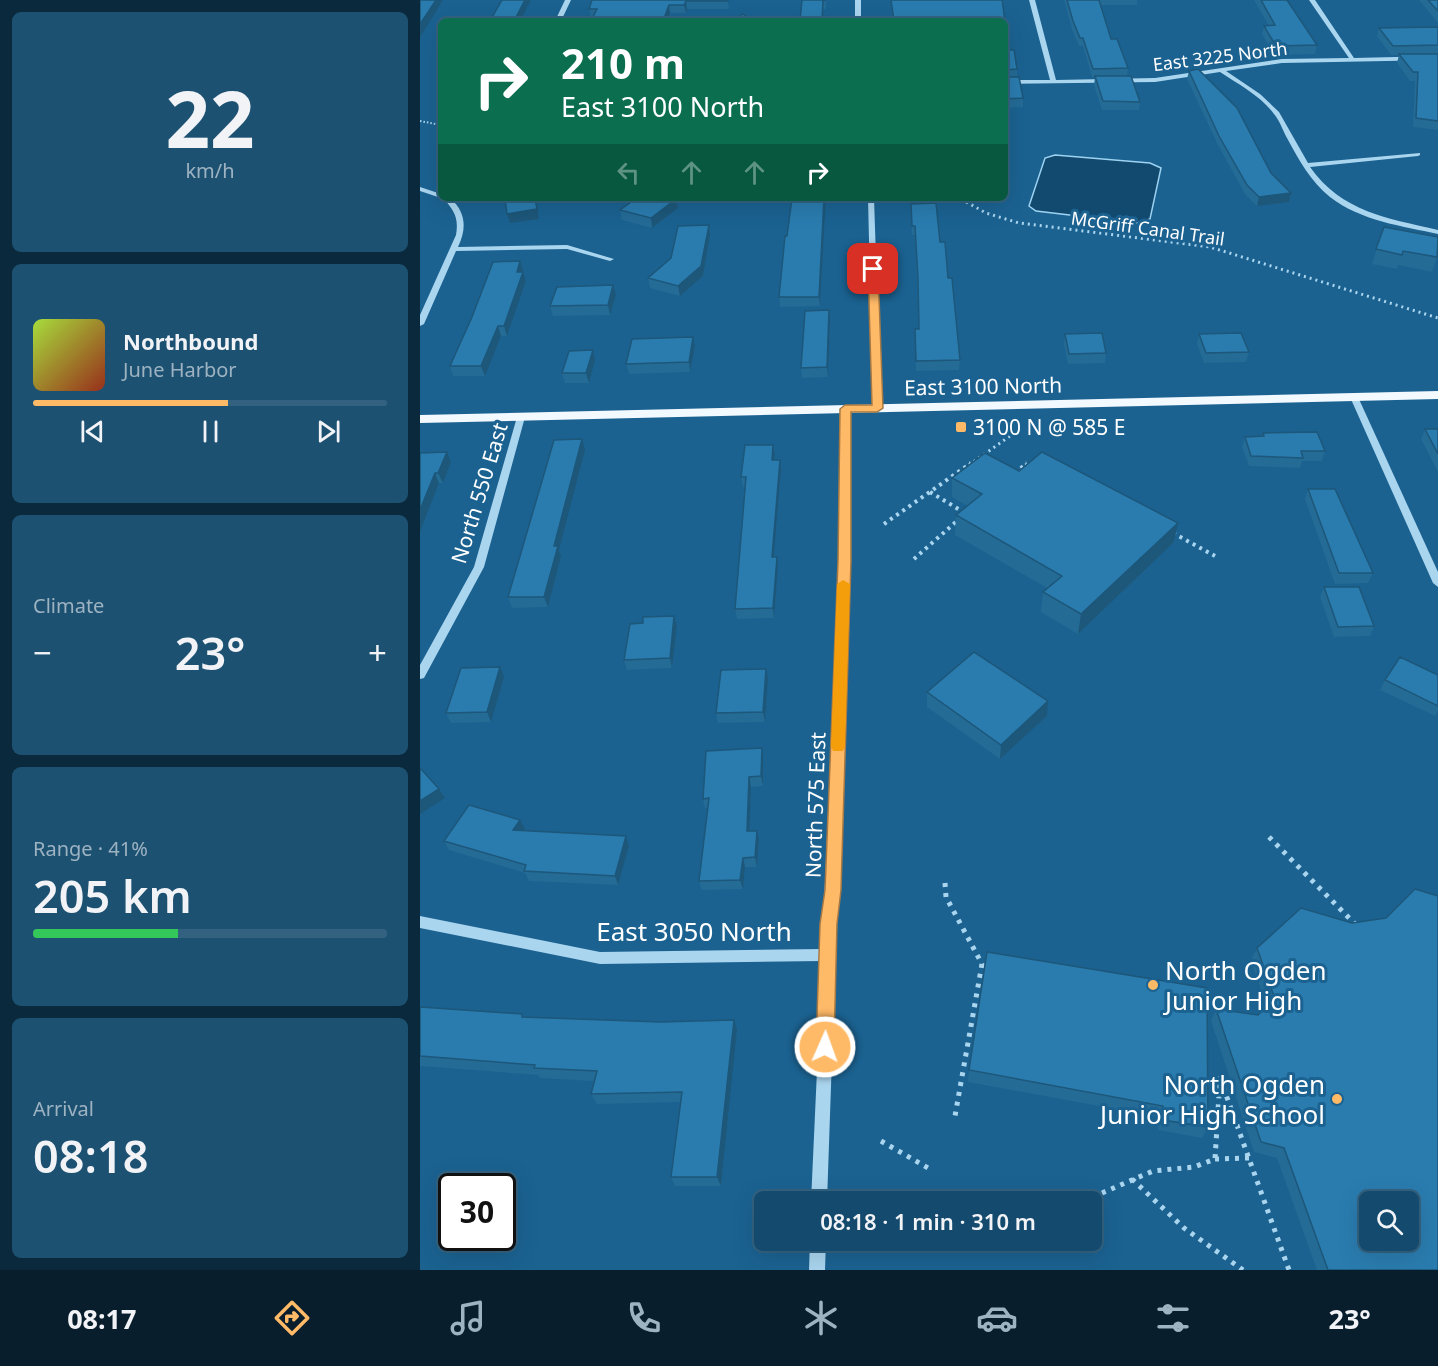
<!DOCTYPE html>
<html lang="en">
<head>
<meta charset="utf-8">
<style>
	:root { --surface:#144a6d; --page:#1d5172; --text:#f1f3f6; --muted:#9db3c2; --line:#336280; --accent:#ffba68 }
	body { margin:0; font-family:"Noto Sans",sans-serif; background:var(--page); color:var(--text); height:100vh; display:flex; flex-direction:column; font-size:22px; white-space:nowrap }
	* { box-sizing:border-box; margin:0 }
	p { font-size:20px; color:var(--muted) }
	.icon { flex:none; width:33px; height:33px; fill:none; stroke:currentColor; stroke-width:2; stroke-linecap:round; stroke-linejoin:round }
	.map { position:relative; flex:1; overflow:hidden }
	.panel { display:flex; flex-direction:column; gap:12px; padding:12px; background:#0b293c; width:420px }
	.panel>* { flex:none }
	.guide { position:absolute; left:18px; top:18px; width:570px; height:183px; border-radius:9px; box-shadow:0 6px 24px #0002,0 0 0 2px var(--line); background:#0b6e4f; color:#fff; overflow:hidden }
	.fabs { position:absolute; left:939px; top:1191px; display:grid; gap:12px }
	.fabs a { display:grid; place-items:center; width:60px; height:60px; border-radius:9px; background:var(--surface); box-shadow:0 6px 24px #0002,0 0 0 2px var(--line); font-size:30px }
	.speed { position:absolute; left:18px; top:1173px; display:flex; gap:12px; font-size:30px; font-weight:700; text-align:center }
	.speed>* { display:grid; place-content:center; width:78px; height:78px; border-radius:50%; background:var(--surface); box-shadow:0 6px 24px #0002,0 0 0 2px var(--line); line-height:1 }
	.speed .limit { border:3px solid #111; border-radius:9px; background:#fff; color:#111 }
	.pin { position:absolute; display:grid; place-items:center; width:51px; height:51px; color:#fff; margin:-26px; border-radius:12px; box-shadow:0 3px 9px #0006 }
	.me { position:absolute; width:66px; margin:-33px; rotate:2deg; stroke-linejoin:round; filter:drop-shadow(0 0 4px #0008) }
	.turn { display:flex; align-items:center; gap:21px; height:126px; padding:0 24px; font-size:27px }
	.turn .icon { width:78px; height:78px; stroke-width:2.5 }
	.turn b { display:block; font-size:42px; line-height:51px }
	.lanes { display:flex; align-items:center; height:57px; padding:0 24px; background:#0003; justify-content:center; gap:30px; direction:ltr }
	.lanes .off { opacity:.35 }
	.big { font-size:45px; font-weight:600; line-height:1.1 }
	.panel .tile { flex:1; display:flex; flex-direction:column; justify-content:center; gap:9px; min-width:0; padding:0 21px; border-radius:9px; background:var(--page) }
	.panel .dial { align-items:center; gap:0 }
	.dial b { font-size:78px; line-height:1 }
	.song { display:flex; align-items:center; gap:18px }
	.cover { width:72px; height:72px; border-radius:9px; background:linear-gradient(135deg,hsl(80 70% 55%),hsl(10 70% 35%)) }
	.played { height:6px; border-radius:3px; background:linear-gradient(90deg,var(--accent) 55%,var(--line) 55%) }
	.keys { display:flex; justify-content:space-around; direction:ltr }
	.heat { display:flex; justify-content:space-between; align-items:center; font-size:33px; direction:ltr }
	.charge { height:9px; border-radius:4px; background:linear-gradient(90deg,#34c759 41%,var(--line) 0) }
	.trip { position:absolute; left:334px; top:1191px; width:348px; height:60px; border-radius:9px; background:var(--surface); box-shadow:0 6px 24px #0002,0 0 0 2px var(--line); font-weight:600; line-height:60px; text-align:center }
	.menu { display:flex; height:96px; justify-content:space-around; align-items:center; background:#081e2c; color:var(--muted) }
	.menu .icon { width:42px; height:42px }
	.menu .selected { color:var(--accent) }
	.menu b { font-size:27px; color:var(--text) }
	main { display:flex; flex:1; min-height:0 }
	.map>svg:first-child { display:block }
</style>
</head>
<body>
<main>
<section class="panel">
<div class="tile dial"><b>22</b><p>km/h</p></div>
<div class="tile">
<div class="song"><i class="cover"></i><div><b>Northbound</b><p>June Harbor</p></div></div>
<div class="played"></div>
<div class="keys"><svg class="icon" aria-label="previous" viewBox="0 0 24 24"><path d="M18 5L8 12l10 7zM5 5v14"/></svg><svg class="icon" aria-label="pause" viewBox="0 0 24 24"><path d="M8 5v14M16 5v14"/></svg><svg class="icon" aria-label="next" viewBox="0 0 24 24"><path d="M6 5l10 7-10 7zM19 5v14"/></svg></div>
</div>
<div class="tile"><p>Climate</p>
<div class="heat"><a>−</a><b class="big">23°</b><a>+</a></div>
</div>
<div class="tile"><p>Range · 41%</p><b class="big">205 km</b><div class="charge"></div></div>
<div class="tile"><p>Arrival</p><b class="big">08:18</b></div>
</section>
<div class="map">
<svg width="1018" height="1270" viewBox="0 0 1018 1270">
	<rect width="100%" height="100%" fill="#1b6291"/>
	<path fill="#12496f" stroke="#9dd2f1" stroke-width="1.5" d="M635,155L730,163L741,168L730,219L717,223L616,211L609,206L625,158Z"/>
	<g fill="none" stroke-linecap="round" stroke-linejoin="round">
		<path stroke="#aad5ef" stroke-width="2" stroke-dasharray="1.5 2" stroke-linecap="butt" d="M0,121L21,125
			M539,198L544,201"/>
		<path stroke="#aad5ef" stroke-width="3" stroke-dasharray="2 4" stroke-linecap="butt" d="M541,199L566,213L599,223L790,247L1018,318
			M549,465L600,429
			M605,465L614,463"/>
		<path stroke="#aad5ef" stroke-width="4" stroke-dasharray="3 4.5" stroke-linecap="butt" d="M595,473L607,463
			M510,492L545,513
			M464,524L551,463
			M753,533L795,556
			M494,559L538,520"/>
		<path stroke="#aad5ef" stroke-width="5" stroke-dasharray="4 6" stroke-linecap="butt" d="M849,837L937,926
			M525,883L526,897L562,964L535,1116
			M461,1141L508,1168
			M795,1159L829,1158
			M712,1179L764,1228L823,1270
			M682,1193L733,1171L774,1167L795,1159L800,1078L869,1270"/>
		<path fill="#aad5ef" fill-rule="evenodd" d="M145,0H151L141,21H135Z
			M435,0H441V21H435Z
			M609,0H615L636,80L735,78L862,59L929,58L889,0H895L934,58L1018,56V60L862,63L806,71L840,94L859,112L888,163L1000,153V155L998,156L890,167C922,212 967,218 1018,230V234C982,226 941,221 910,197C891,182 879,160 867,138C863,131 860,121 854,114C841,96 818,84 800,72L735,82L585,84V80H630Z
			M0,187L21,194V198L0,191Z
			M23,198H30C46,212 47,228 38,247L147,245L194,259L190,261L147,249L36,251L4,324L0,326V315L36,235C39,218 34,210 23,198Z
			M448,198H454L461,408L457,411L453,408Z
			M934,394L938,397L1018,572V587L1013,583L930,397Z
			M425,406L429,409L430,538L407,1202H391L402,961L180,964L0,928V916L180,952L402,949L420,538L421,409Z
			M101,414L105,417L64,567L4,678L0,679V665L54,567L97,417Z
			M390,1240H406L405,1270H389Z"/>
		<path fill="#f2f9ff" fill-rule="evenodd" d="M1018,391V399L0,423V415Z"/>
	</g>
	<path fill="#246b96" d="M172,0L308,1L309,9H267L266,13H250L248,21H171L173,17H171L169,9Z
		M382,0H406V9H403V21H380Z
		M644,0H717V5H681L691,39L708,68L707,76L720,102L719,110H682L674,85L675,77H672L663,46H659L652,29Z
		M834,0H867L897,45L895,54L854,55L842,34L844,26H849Z
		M999,0H1018V23Z
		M585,22L590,50L597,69V77L603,98V107L585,108Z
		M1018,27V130L993,127L995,81H990L977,63L979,55H971L957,36L959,28Z
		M769,71L851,173L869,202L837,206L825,194L798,145L767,79Z
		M372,198H406L400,306L360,307L359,297Z
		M256,199L258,208L232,228L202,220L200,210Z
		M491,204L520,242L528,278L540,360L539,370L496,371L495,329H499L495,235H492Z
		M289,225L290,235L283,276L260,296L230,288L228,278Z
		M964,227L1018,255L1012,272L978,265L977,269L952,264Z
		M100,261L106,281L87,336H81L65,376H33L30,366Z
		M196,295L190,315L133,316L130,306Z
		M409,310L410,320L408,377L382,378L381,368Z
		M645,334L686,353L685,363L648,364L644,344Z
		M779,334L829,352L826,362L784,363L777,344Z
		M275,347L270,372L209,374L206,364Z
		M175,360L169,383H145L142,373Z
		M1005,429H1018V472L1001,439Z
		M843,433L905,451L902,461H882L880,468L829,466L822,447L825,437L842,436Z
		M353,445L355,455L354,460L361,470L354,557L358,567L354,618L317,619L315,609L326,487H323L321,477Z
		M165,450L139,550L141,556L128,607L92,608L88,597Z
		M27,452L31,462L23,483H19L0,532V453Z
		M599,471L758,523L754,542L658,634L621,612L623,592L627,588L535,535L536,515L548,506L532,497V478Z
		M888,489L953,573L948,583L915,584L885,499Z
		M904,587L954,626L950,636L914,637L900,597Z
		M257,626L252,668L207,670L204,660Z
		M1018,675V711L1015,716L960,690L965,680Z
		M84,677L71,722L31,723L26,713Z
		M348,679L345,722L298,723L296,713Z
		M507,692L627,716L580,759L507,707Z
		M342,748L343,758V786L331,787L329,831L339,840L337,867H325L323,889L282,890L279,881L288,808H285L283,799Z
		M105,829L104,831L206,836L209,846L198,885L109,881L105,873L29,850L24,841Z
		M837,948L1018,1270H897L857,1158L834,1152L791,1021L796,1009L838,1015L847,1007L831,960Z
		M567,952L788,1127L782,1138L738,1130L739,1117L548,1082L549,1070Z
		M0,1007L102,1014L104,1017L317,1030L301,1186H255L251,1177L261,1102L177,1104L171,1094L174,1081L120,1078L118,1075L0,1066Z"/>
	<path fill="#1d577a" d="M16,0H23L0,37V24Z
		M105,0H111L100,21H94Z
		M266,1L267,9L266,13L264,5Z
		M249,5L250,13L248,21H243Z
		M871,193L869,202L837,206L839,197Z
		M115,198H116L119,219L90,223L87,214Z
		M404,198H406L400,306L399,297Z
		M256,199L258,208L232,228L231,218Z
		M289,225L290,235L283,276L260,296L258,286Z
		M100,261L103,270L100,281L103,272L106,281L87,336L84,326L97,272Z
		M193,285L196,295L190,315L188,305Z
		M409,310L410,320L408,377L407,367Z
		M78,326L81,336L65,376L61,366Z
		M273,337L275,347L270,372L269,362Z
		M173,350L175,360L169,383L166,373Z
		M162,439L165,450L139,550L141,556L128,607L124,597L134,546Z
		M353,445L355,455L353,471L352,460Z
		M27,452L31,462L23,483L18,473Z
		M360,460L361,470L353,567L352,557Z
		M15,473L19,483L0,532V510Z
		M758,523L754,542L658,634L661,614Z
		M357,557L358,567L354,618L353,608Z
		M254,616L257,626L252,668L250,658Z
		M80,667L84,677L71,722L67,712Z
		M346,669L348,679L345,722L343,712Z
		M628,701L627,716L580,759L581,745Z
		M342,748L343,758V786L341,776Z
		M329,777L331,787L329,840L327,831Z
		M19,789L25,798L0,814V801Z
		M100,820L105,829L98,840L93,830Z
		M337,831L339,840L337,867L335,857Z
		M206,836L209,846L198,885L195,876Z
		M323,858L325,867L323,889L320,880Z
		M314,1020L317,1030L301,1186L297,1177Z"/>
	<path fill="#2a7caf" stroke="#1d577a" stroke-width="1.5" fill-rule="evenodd" d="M0,0H16L0,24Z
		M82,0H105L94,21H70Z
		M172,0H307L308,1H266L264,5H249L243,21H171L177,9H169Z
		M382,0H406L403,1L402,21H380Z
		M471,0H582L585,21H474Z
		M647,0H679L691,39H697L708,68L673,69L663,38H660L653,21Z
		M841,0H867L897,45L856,46L844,26L855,25Z
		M1008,0H1018V11Z
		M323,14L331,21H313Z
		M585,22L590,50H594L597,69L585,70Z
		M1018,27V45L973,46L959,28Z
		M979,54H1018V121L996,118L998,72H993Z
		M778,69L817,108L851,173L871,193L839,197L827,185L799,136L769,71Z
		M675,76H711L720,102L683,101Z
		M585,77H599L603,98L585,99Z
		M85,198H115L117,209L87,214Z
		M217,198H253L256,199L231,218L200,210Z
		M372,198H404L399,297H359L365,236H367Z
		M516,203L520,242H525L528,278H532L540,360L496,361L495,329H499L498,279L495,226H492L491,204Z
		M289,225L281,266L258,286L228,278L251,258L258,226Z
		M964,227L1018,237L1017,257L983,251L982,255L956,249Z
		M100,261L97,272H103L84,326H78L61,366H30L52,317L73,262Z
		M193,285L188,305L130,306L137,287Z
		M409,310L407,367L381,368L385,311Z
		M682,333L686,353L649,354L645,334Z
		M821,333L829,352L786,353L779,334Z
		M273,337L269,362L206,364L212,339Z
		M173,350L166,373H142L149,351Z
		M1005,429H1018V454Z
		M897,432L905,451H881L883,458L831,456L825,437L844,436L843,433Z
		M162,439L134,546H138L124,597H88L134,440Z
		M325,445H353L352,460H360L352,557H357L353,608L315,609L326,477H321Z
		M27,452L18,473H15L0,510V453Z
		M622,452L758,523L661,614L623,592L642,576L536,515L562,494L532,478L565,453L599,471Z
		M888,489H915L953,573H919Z
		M904,587H939L954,626L918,627Z
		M254,616L250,658L204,660L210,624L223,623V617Z
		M554,652L628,701L581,745L507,692Z
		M980,657L1018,675V706L965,680Z
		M80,667L67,712L26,713L41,668Z
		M346,669L343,712L296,713L301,670Z
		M342,748L341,776L329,777L327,831H337L335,857L323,858L320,880L279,881L289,798L283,799L286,751Z
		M1,769L19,789L0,801V770Z
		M49,805L100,820L93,830L206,836L195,876L104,871L106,865L24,841Z
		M995,889L1018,896V1270H908L864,1148L841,1142L796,1009L838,1015L855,999L837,948L881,908L932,923L966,918ZM950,1202H988V1240H950Z
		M567,952L787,988L788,1127L743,1120V1106L549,1070Z
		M0,1007L102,1014V1017L240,1022L314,1020L297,1177H251L262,1092L171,1094L177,1071L114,1068L115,1065L0,1056Z"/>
	<path fill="#ffba68" stroke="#a67944" stroke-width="1.5" d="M453,266L458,269L463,408L457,412H431V561L421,890L417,924L414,1047L411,1053L405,1056L398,1053L396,1047L400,924L405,890L418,561L420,409L425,405H452L448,269Z"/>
	<path fill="#f59e0b" d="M423,580L430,584L425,746L423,751H413L411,746L417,584Z"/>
	<g fill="#ffba68" stroke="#1b6291" stroke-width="2">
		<rect x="535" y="421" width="12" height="12" rx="3"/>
		<circle cx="733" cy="985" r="6"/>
		<circle cx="917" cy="1099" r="6"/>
	</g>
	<g text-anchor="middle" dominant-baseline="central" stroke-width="6" stroke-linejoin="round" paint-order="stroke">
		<g font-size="18" fill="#fff" stroke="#1b6291">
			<text transform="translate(800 56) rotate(-7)">East 3225 North</text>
			<text transform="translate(728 228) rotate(8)">McGriff Canal Trail</text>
		</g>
		<g font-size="21" fill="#fff" stroke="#1b6291">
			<text transform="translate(563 386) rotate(-1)">East 3100 North</text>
			<text transform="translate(59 493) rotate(-73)">North 550 East</text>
			<text transform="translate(395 805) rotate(-88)">North 575 East</text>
		</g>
		<g font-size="21" fill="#fff" stroke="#1b6291" text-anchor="start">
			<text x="553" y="427">3100 N @ 585 E</text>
		</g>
		<g font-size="26" fill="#fff" stroke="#1b6291">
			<text x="274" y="931">East 3050 North</text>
		</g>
		<g font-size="26" fill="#fff" stroke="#1b6291" text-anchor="start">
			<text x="745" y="970">North Ogden<tspan x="745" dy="30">Junior High</tspan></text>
			<text x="905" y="1084" text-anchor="end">North Ogden<tspan x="905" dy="30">Junior High School</tspan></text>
		</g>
	</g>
</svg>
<div class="fabs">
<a><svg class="icon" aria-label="search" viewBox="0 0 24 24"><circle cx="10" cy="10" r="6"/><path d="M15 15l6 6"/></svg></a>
</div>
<div class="speed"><div class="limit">30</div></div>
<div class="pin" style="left:453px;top:269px;background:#d93025"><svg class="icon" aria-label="arrive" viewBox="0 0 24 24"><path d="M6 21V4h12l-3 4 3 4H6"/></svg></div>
<svg class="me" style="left:405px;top:1047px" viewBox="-20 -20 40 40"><circle r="17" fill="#ffba68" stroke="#fff" stroke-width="3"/><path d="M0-11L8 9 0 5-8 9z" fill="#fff"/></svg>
<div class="trip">08:18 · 1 min · 310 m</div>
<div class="guide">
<div class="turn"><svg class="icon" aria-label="right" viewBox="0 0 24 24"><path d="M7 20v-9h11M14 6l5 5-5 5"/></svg><div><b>210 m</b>East 3100 North</div></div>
<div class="lanes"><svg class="icon off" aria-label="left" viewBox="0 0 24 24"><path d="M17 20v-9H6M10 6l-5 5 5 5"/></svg><svg class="icon off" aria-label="ahead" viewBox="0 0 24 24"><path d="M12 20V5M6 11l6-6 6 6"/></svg><svg class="icon off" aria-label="ahead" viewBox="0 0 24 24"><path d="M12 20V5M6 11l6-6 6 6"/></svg><svg class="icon" aria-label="right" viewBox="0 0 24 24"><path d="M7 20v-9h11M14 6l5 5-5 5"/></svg></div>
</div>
</div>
</main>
<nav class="menu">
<b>08:17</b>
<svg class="icon selected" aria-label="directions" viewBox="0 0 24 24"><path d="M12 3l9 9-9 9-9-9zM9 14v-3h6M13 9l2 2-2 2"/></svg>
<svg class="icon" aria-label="music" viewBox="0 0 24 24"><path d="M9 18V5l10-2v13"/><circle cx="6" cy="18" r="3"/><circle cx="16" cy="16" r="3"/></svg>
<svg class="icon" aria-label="phone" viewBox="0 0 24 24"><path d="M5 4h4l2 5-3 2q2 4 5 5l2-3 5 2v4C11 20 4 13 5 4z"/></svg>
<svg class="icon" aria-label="climate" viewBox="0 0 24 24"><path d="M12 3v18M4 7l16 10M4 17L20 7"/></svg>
<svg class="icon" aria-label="car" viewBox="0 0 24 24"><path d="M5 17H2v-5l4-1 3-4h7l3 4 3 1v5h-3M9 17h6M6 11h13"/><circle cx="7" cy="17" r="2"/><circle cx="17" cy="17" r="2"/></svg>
<svg class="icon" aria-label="filters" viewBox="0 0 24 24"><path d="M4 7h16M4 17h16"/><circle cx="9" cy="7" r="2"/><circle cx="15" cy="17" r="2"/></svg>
<b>23°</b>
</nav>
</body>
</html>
